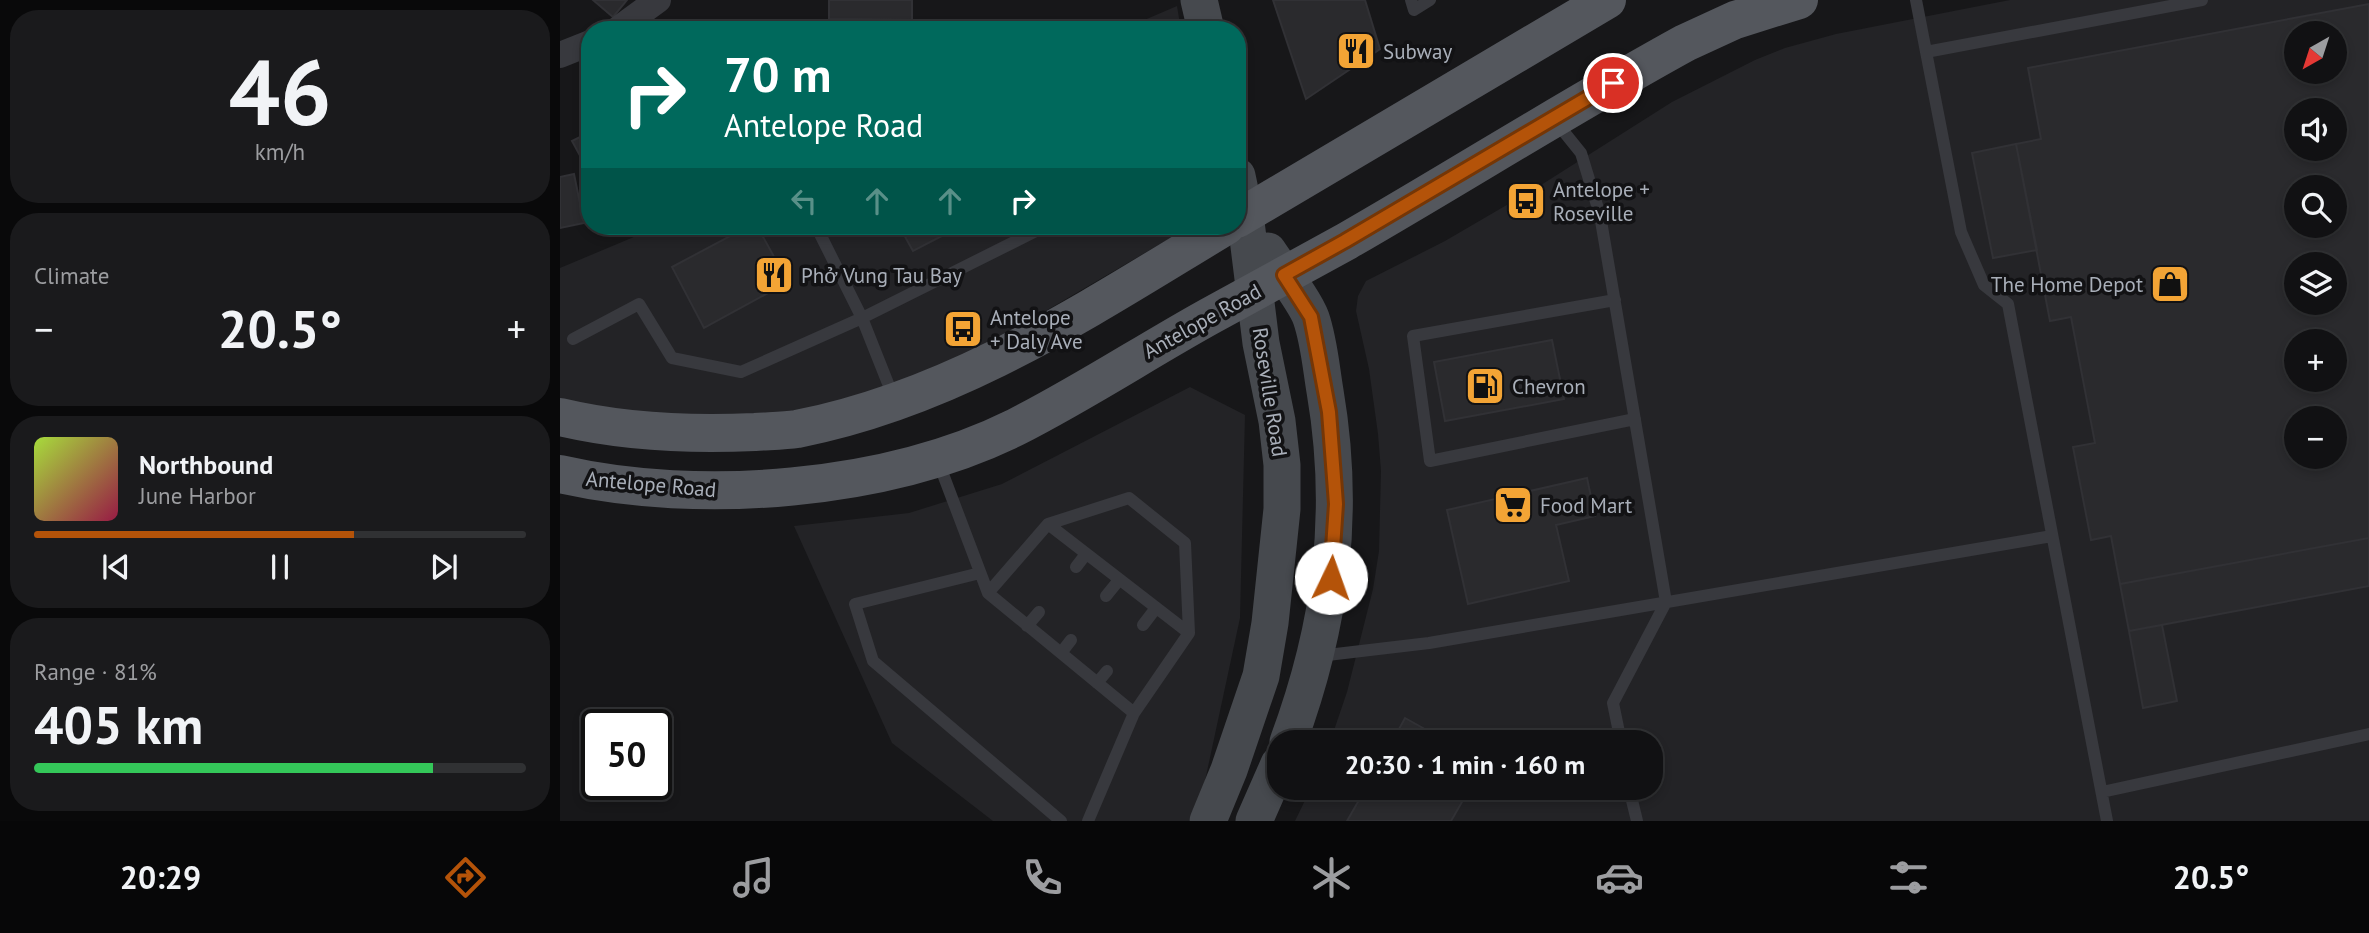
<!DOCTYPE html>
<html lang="en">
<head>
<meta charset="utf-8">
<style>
	:root { --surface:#111113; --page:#1a1a1c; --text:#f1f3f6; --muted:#9c9da0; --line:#303133; --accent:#b45309 }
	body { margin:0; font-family:"PT Sans",sans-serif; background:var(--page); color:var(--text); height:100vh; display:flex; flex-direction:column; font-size:26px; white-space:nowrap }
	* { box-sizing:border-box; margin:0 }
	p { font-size:23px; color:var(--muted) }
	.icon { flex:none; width:38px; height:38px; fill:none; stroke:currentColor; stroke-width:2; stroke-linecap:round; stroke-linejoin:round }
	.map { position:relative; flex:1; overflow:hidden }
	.side { display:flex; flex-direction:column; gap:10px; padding:10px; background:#09090a; width:560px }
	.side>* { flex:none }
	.top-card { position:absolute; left:21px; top:21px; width:665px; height:214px; border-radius:28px; box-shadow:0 4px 10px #0003,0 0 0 2px var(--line); background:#00695c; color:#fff; overflow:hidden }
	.needle { width:46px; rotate:219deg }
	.fabs { position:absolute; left:1724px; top:21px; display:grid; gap:14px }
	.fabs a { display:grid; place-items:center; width:63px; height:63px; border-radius:50%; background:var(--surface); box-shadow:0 4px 10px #0003,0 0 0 2px var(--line); font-size:35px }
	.speed { position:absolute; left:21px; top:709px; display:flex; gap:14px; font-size:35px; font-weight:700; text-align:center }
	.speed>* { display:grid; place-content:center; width:91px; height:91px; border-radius:50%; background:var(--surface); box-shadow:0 4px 10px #0003,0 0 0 2px var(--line); line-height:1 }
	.speed .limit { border:4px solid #111; border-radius:10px; background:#fff; color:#111 }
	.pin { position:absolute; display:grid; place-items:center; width:60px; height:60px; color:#fff; margin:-30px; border:4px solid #fff; border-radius:50%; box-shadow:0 2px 7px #0007 }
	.me { position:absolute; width:77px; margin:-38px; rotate:3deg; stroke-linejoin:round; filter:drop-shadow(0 0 5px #0008) }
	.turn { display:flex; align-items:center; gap:24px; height:147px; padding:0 28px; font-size:32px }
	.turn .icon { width:91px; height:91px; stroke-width:2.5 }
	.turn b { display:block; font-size:49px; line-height:60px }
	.lanes { display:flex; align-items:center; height:66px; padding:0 28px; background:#0003; justify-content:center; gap:35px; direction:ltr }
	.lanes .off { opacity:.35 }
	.big { font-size:52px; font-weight:700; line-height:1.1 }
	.side .tile { flex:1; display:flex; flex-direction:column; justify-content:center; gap:10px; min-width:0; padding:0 24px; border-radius:28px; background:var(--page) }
	.side .dial { align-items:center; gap:0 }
	.dial b { font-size:91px; line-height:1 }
	.song { display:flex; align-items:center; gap:21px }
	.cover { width:84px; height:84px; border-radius:10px; background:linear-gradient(135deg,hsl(80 70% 55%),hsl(340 70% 35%)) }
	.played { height:7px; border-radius:4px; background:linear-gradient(90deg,var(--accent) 65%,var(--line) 65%) }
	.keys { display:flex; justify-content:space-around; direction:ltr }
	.heat { display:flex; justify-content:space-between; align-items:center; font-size:38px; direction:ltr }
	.charge { height:10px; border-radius:5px; background:linear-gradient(90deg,#34c759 81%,var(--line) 0) }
	.trip { position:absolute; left:707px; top:730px; width:396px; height:70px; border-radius:28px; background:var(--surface); box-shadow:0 4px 10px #0003,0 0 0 2px var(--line); font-weight:700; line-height:70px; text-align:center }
	.tab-bar { display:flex; height:112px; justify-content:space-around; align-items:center; background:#070708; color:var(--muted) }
	.tab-bar .icon { width:49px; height:49px }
	.tab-bar .selected { color:var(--accent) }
	.tab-bar b { font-size:32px; color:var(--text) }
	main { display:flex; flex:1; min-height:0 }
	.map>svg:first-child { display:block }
</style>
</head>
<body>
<main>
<section class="side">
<div class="tile dial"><b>46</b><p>km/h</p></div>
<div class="tile"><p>Climate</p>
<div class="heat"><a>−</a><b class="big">20.5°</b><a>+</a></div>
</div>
<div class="tile">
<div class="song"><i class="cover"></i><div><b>Northbound</b><p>June Harbor</p></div></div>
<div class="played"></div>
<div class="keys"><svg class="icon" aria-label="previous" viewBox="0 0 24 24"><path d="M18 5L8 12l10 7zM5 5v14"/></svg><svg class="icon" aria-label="pause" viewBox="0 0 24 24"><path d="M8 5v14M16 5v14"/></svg><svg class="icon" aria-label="next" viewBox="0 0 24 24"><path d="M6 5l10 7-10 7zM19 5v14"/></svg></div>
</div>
<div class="tile"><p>Range · 81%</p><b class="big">405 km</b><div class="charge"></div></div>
</section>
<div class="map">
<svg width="1809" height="821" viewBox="0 0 1809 821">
	<rect width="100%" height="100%" fill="#171719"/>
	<path fill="#232326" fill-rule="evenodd" d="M1450,0H1809V821H735L751,788H1090V742H770L787,692L813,589L819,551L821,471L818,434L809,369L796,311L798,296L806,281L885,241L981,185L1112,102L1195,60L1225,48L1276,34ZM1736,33H1774V72H1736ZM1736,110H1774V149H1736ZM1736,187H1774V226H1736ZM1736,264H1774V303H1736ZM1736,341H1774V380H1736ZM1736,418H1774V457H1736Z
		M617,6L621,30H561Z
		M100,226H631L417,351L310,398L202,422L68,415L0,400V268Z
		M630,387L685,415L680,618L640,804L629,821H433L332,743L234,526L349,513L442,484Z"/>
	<path fill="#2a2a2d" stroke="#313135" stroke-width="2" fill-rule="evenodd" d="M33,0H67L53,17Z
		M269,0H352V20L269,19Z
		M713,0H805L820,49L746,99Z
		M1809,4V538L1560,584L1551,536L1531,540L1513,447L1535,443L1511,317L1490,321L1456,144L1481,139L1468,68ZM1736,33H1774V72H1736ZM1736,110H1774V149H1736ZM1736,187H1774V226H1736ZM1736,264H1774V303H1736ZM1736,341H1774V380H1736ZM1736,418H1774V457H1736Z
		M259,21L271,30H252Z
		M30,132V174L12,141Z
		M1456,144L1477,250L1433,258L1412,153Z
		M14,174L24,223L0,228V177Z
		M189,226H197L228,282L144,328L112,267Z
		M339,226H401L353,251Z
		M992,340L1004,399L885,421L874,362Z
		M1027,478L1035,516L996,525L1009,581L908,604L887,510Z
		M1809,538V586L1569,631L1560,584Z
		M1602,625L1617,701L1583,708L1569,631Z
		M845,718L888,742H832Z
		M806,788H910L891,821H787Z"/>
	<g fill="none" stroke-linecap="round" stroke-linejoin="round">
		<path stroke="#38393e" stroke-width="12" d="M851,0L854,10L870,0
			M1356,0L1401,232L1424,285L1448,304L1547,821
			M1366,52L1642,0
			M996,122L1021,153L1040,215L1106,602L1053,703L1061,742
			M1055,300L853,336L870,461L1075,419
			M13,339L79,304L112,358L181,372L302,318L256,226
			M333,396L302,318L486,226
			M378,461L428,593L574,713L528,821
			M488,524L569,498L625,543L629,633
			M516,567L526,554
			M420,573L295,604L313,661L501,821
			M428,593L488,524L629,633L574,713
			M546,596L559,580
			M583,625L596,608
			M467,626L479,612
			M501,653L511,640
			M759,656L869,643L1492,536
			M537,683L547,671
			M1069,788L1077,821
			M1542,792L1809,734"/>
		<path stroke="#38393e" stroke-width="26" d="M57,30L98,0
			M0,55L30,43"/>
		<path stroke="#46494e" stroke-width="37" d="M639,0L646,30
			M708,251C719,268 745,301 751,318C759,341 761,367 765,391C786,514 771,626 728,742
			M648,821L669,770L701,676L710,623L722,509V465L717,421L701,343L685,214L677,176
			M694,821L719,764"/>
		<path stroke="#54575d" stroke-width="38" d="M677,219L1047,0
			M0,417C63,432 130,435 195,432C209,431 224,431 237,429C396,398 530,308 666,226
			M0,474C140,506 327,491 456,427C523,393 585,352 650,316C696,291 742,266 787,241C900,176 1010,106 1125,43L1175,20L1239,0"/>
	</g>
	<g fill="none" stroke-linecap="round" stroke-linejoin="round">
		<g stroke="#753606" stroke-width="18">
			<path id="route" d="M771,578L776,504L769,412L751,317L724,275L785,241L1053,83"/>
		</g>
		<use href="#route" stroke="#b45309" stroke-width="12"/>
	</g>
	<defs>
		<g id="restaurant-square" transform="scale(2.0125)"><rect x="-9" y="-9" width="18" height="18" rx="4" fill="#f3a435" stroke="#121214"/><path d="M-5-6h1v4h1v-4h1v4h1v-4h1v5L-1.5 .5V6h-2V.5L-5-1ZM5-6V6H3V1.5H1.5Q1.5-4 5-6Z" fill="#111"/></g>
		<g id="bus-square" transform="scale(2.0125)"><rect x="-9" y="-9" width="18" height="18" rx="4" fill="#f3a435" stroke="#121214"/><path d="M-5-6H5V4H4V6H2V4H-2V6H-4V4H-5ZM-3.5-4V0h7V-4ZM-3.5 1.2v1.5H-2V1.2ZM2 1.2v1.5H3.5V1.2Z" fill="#111"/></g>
		<g id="shop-square" transform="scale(2.0125)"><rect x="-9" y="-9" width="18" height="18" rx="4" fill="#f3a435" stroke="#121214"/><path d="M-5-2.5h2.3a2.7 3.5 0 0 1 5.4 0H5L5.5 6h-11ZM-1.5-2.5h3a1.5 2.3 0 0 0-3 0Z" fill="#111"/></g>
		<g id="fuel-square" transform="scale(2.0125)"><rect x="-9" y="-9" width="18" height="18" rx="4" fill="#f3a435" stroke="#121214"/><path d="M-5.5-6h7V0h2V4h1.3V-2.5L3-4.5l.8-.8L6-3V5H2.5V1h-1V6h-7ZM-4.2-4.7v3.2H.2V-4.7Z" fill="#111"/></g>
		<g id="supermarket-square" transform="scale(2.0125)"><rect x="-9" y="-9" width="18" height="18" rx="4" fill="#f3a435" stroke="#121214"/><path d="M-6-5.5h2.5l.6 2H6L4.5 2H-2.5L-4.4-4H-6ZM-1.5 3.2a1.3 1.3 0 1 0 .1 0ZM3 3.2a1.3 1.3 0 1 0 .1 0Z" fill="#111"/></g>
	</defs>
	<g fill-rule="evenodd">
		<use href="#restaurant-square" x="796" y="51"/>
		<use href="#bus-square" x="966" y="201"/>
		<use href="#restaurant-square" x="214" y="275"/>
		<use href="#shop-square" x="1610" y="284"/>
		<use href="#bus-square" x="403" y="329"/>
		<use href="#fuel-square" x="925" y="386"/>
		<use href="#supermarket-square" x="953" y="505"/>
	</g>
	<g text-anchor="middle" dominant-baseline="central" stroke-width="7" stroke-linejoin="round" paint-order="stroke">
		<g font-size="21" fill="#a9afb9" stroke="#121214" text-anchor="start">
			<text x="823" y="51">Subway</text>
			<text x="993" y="189">Antelope +<tspan x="993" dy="24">Roseville</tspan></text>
			<text x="241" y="275">Phở Vung Tau Bay</text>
			<text x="1583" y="284" text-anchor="end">The Home Depot</text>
			<text x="430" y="317">Antelope<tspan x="430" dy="24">+ Daly Ave</tspan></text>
			<text x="952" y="386">Chevron</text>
			<text x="980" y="505">Food Mart</text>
		</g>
		<g font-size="21" fill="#a9afb9" stroke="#121214">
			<text transform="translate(642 321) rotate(-29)">Antelope Road</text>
			<text transform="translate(710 392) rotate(81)">Roseville Road</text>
			<text transform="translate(91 484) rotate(5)">Antelope Road</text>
		</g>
	</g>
</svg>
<div class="fabs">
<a><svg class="needle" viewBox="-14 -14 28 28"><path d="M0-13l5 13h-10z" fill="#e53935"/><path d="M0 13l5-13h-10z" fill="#9c9da0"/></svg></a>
<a><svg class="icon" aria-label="sound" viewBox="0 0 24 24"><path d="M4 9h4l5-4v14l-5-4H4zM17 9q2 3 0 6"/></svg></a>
<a><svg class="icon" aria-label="search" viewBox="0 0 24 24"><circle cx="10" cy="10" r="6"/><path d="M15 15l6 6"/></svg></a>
<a><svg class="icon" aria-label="layers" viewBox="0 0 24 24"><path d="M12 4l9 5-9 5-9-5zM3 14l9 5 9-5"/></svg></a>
<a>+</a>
<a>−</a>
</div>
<div class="speed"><div class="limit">50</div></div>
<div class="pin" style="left:1053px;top:83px;background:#d93025"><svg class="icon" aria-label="arrive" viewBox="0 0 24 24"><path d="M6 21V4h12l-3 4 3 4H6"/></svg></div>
<svg class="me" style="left:771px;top:578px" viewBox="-20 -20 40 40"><circle r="19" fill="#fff"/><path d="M0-13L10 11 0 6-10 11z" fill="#b45309"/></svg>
<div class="trip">20:30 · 1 min · 160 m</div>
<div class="top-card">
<div class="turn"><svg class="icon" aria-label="right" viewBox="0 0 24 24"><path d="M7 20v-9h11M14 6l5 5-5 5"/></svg><div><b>70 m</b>Antelope Road</div></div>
<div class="lanes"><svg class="icon off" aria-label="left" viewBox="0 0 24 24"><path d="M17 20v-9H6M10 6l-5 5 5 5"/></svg><svg class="icon off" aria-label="ahead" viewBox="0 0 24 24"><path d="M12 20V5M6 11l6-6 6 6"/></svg><svg class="icon off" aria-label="ahead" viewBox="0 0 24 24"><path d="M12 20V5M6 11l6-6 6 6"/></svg><svg class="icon" aria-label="right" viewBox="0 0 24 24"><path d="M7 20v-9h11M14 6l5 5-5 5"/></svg></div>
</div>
</div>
</main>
<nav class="tab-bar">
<b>20:29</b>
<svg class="icon selected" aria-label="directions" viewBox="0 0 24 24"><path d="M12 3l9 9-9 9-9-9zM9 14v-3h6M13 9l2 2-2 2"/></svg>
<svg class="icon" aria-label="music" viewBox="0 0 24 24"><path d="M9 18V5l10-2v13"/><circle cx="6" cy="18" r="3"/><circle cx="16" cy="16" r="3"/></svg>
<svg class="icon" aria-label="phone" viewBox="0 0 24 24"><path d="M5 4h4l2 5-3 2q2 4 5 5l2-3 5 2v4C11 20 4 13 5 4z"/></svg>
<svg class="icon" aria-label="climate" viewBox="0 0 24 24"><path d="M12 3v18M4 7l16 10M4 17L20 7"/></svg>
<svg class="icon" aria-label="car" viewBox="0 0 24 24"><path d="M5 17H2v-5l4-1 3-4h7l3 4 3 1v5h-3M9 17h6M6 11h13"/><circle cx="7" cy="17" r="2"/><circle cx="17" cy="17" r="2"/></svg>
<svg class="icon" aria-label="filters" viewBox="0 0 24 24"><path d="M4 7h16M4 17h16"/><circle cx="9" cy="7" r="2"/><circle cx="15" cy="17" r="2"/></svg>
<b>20.5°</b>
</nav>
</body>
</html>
